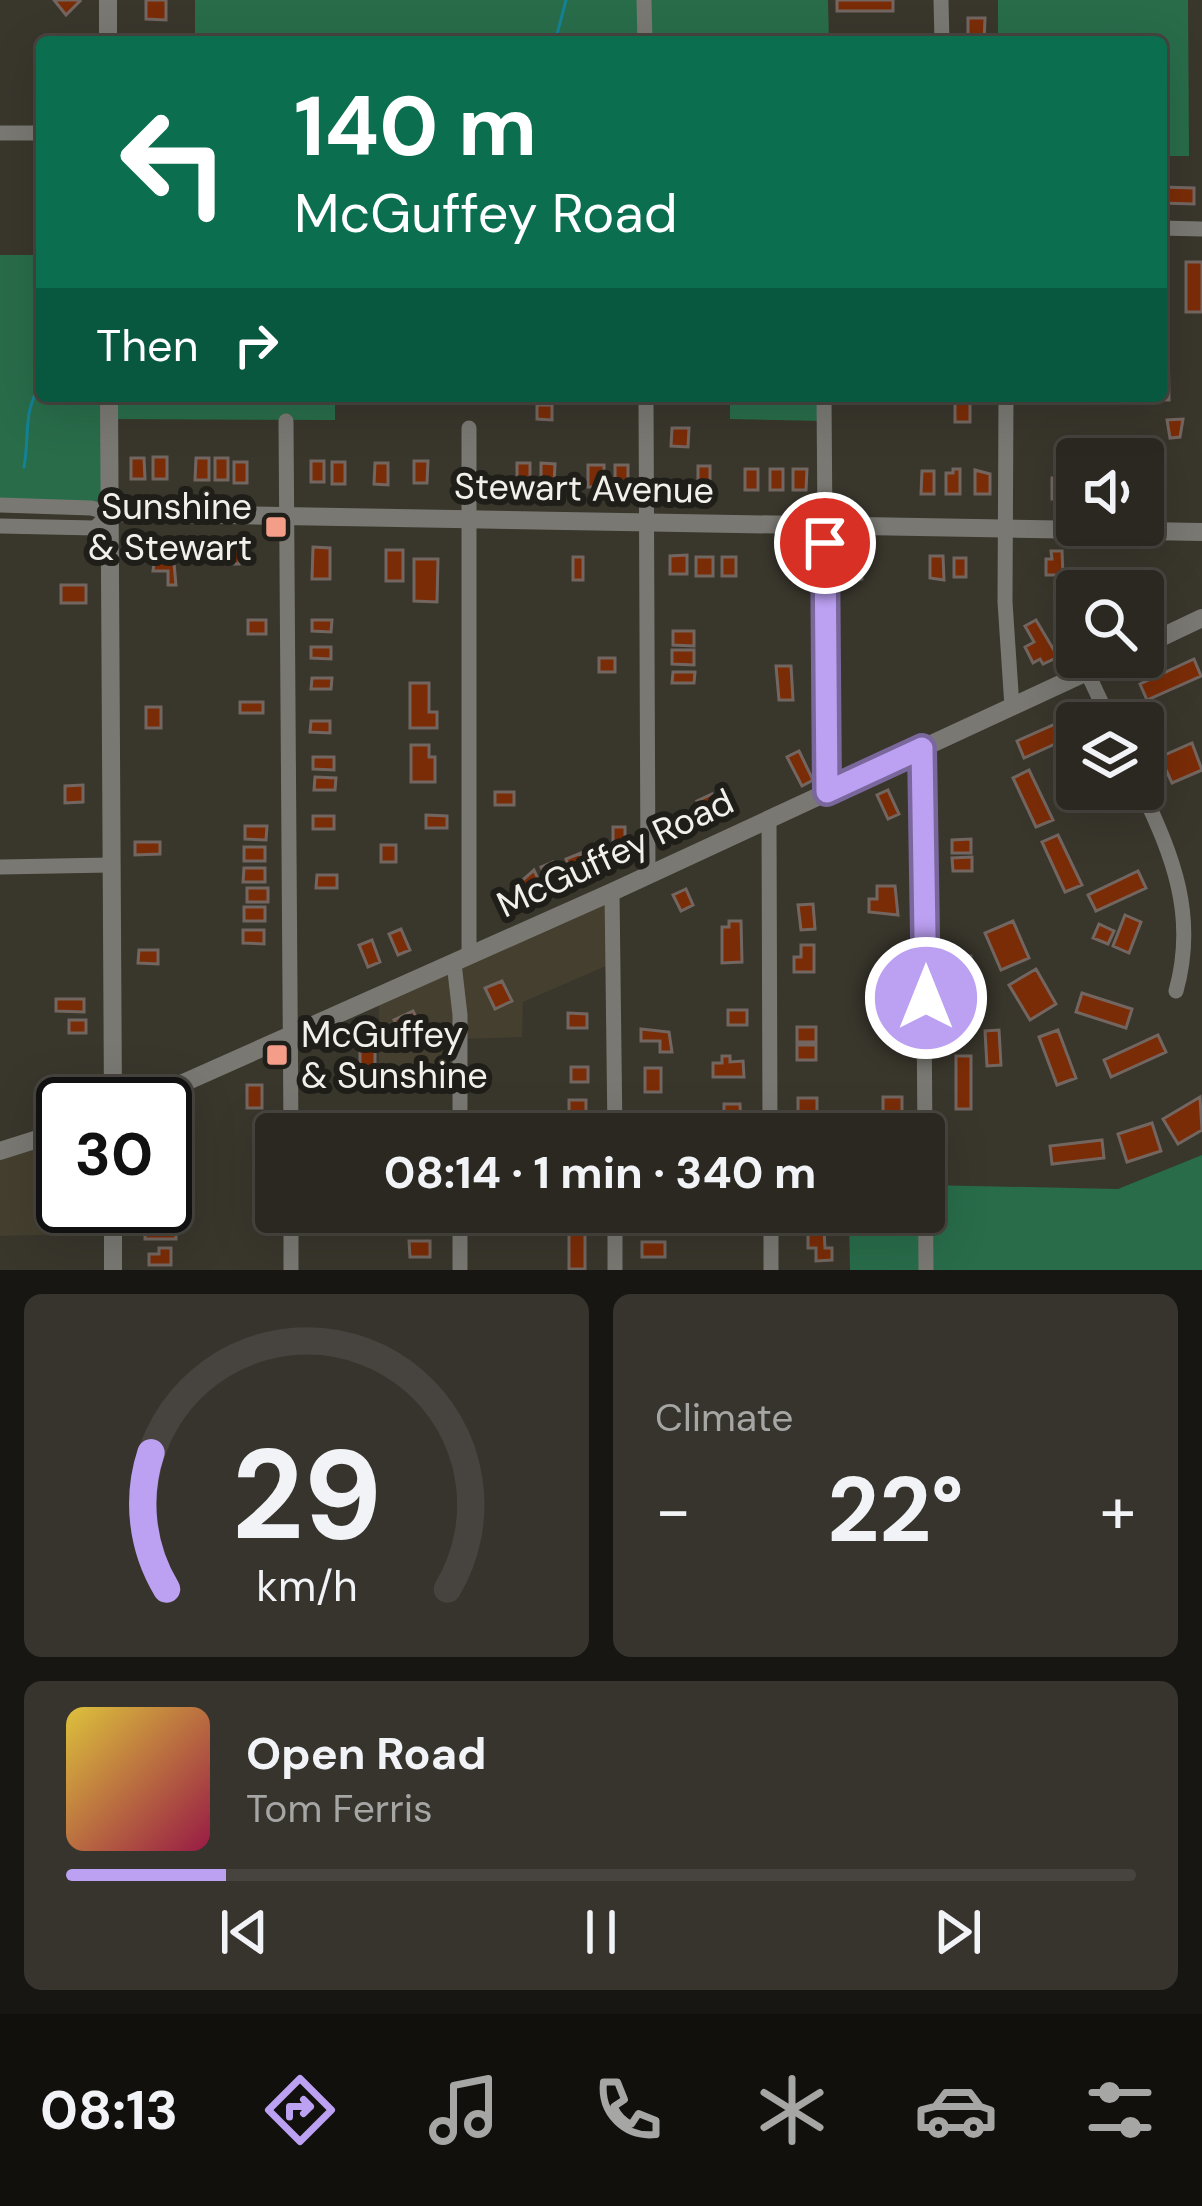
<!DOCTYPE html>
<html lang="en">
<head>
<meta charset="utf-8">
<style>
	:root { --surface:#2b2821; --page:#37342e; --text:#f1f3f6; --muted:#a6a6a5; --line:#47443f; --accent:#bca0f2 }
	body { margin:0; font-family:"DM Sans",sans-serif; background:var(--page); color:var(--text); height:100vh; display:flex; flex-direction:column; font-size:45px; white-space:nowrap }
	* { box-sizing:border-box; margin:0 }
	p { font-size:39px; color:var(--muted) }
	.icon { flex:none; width:66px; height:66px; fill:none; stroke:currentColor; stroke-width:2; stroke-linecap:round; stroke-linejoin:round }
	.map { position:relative; height:1270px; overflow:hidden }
	.side { display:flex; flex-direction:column; gap:24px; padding:24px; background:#181612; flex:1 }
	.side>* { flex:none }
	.banner { position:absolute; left:36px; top:36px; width:1131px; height:366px; border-radius:12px; box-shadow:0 12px 48px #0002,0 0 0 3px var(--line); background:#0b6e4f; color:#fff; overflow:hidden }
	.controls { position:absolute; left:1056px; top:438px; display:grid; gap:24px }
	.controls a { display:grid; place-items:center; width:108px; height:108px; border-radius:12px; background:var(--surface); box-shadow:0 12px 48px #0002,0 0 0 3px var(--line); font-size:60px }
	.speed { position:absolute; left:36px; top:1077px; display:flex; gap:24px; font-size:60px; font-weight:700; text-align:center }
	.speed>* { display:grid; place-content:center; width:156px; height:156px; border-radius:50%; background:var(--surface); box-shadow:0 12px 48px #0002,0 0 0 3px var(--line); line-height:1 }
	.speed .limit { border:6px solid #111; border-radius:18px; background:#fff; color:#111 }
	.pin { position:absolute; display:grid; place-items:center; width:102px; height:102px; color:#fff; margin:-51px; border:6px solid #fff; border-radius:50%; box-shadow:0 3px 12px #0007 }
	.me { position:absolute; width:132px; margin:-66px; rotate:0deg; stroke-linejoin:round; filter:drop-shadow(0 0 9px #0008) }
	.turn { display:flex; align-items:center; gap:42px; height:252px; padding:0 60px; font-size:54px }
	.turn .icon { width:156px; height:156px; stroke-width:2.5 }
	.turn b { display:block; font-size:84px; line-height:102px }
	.then { display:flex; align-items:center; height:114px; padding:0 60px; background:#0003; gap:24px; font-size:45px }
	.big { font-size:90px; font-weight:700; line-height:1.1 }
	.side .widget { flex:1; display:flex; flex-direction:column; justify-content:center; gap:18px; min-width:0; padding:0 42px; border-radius:18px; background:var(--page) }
	.side .dial { align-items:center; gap:0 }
	.dial svg { height:312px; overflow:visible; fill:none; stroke:var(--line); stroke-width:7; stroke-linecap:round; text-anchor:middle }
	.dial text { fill:var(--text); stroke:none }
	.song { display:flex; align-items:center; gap:36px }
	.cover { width:144px; height:144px; border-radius:18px; background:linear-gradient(135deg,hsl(50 70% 55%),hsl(340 70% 35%)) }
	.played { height:12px; border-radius:6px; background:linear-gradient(90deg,var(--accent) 15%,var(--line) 15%) }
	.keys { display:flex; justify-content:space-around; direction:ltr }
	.heat { display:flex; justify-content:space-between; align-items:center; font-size:66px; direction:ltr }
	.side .tiles { flex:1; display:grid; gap:24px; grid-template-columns:1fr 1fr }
	.widget:last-child { grid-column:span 2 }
	.trip { position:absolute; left:255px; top:1113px; width:690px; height:120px; border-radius:12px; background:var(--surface); box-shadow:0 12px 48px #0002,0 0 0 3px var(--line); font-weight:700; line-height:120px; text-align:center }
	.dock { display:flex; height:192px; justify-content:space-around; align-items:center; background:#11100d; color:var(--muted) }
	.dock .icon { width:84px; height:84px }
	.dock .selected { color:var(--accent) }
	.dock b { font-size:54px; color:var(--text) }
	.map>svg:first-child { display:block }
</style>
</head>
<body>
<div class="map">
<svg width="1202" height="1270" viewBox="0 0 1202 1270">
	<rect width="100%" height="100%" fill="#39362c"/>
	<path fill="#443f2e" d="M612,892L613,963L523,1002L522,1037L460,1039V1086H379V996Z
		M63,1131V1206H113V1233L0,1236V1151Z"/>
	<path fill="#286c4a" d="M195,0H828L829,42H195Z
		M998,0H1188L1189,156H1161V42H998Z
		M0,255H42V396H335V420L110,419V505L0,503Z
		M730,396H824V421L730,419Z
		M1202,1155V1270H850L849,1212H924L927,1185L1118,1189Z"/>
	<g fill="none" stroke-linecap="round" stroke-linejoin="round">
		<path stroke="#148295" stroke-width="3" d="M555,42L566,0
			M24,467C30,435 22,411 42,383"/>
	</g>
	<path fill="#7a2c07" stroke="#736661" stroke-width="3" d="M54,0H79L80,1L66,15Z
		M146,0H166V20L146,19Z
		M837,0H893V11H837Z
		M968,18H985L984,42H968Z
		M1161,187L1194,188V204L1161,203Z
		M1186,262H1202V312H1186Z
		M1161,334H1168L1169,400H1152V396H1161Z
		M944,396H970V422H955V401H944Z
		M537,405H552V420L537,419Z
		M1183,419L1180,437L1170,438L1167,420Z
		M672,428H689L688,447L671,446Z
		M153,457H167V479H153Z
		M131,458H144L145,479H131Z
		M196,458H209V480H195Z
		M215,458H228V480H215Z
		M311,461H324V482H311Z
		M414,461H428L427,483H414Z
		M234,462H247V483H234Z
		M332,462H345V484H332Z
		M375,463H388V485L374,484Z
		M517,463H530V485L517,484Z
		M541,463L555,464L554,485H541Z
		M588,465H604V487H588Z
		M615,465H628V487H615Z
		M698,466H710V488H698Z
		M745,469H758V490H745Z
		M770,469H783V490H770Z
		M793,469H807L806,490H793Z
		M953,469H960V494H946V473H953Z
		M975,470L990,474V494H975Z
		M922,471H934V494H921Z
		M1143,471H1153V499H1143Z
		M1052,478H1071V499H1052Z
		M157,541H172L176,585H168V571H153Z
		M181,541H195L194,564L181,560Z
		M225,544H238L239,564H225Z
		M313,547L330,548V579H312Z
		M386,550H403V581H386Z
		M1051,551H1062L1063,575H1046V559H1052Z
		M687,555V574H670V556Z
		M930,556H943L944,580L930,578Z
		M573,557H583V580H573Z
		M696,557H713V576H696Z
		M722,557H736V576H722Z
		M861,557L862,579L847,583V558Z
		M954,558H966V577H954Z
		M414,559H438L437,602L414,601Z
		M61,585H86V603H61Z
		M248,620H266V634H248Z
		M312,620H332L331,632L312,631Z
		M1036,620L1058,657L1043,664L1040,659L1033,663L1025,647L1034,642L1025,626Z
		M673,631H694V646L673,645Z
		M311,647H331V659L311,658Z
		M672,650H694V665L672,664Z
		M599,658H615V672H599Z
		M1194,659L1201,676L1147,700L1140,684Z
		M776,666H791L793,700H779Z
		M673,672H695L694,683H672Z
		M312,678H332L331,689H311Z
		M410,683H429V712H437V728H410Z
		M240,702H263V713H240Z
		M146,707H161V728H146Z
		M1071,717L1077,734L1024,758L1017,741Z
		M311,721H330V733L310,732Z
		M1192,743L1202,770L1172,783L1160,757Z
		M411,745H429V757H435V782H411Z
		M799,751L813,780L802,786L787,757Z
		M313,757H334V770L313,769Z
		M1029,770L1053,820L1036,827L1013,778Z
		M315,777L336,778L335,790H314Z
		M83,785V802L65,803V786Z
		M888,790L899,814L888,819L877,795Z
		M495,792H514V805H495Z
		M712,794L720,811L705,818L697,801Z
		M426,815L447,816V828H426Z
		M313,816H334V829H313Z
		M245,826H267L266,840L245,839Z
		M613,827H625V852H613Z
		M1058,835L1082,885L1065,892L1042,842Z
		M971,839V853H952V840Z
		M135,842H160V854L135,855Z
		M381,845H396V862H381Z
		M244,847H265V861H244Z
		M581,853L589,871L573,878L566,859Z
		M972,857V871H953L952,858Z
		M553,862L562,883L550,888L541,867Z
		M244,868H265V882H243Z
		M534,870L543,890L525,898L518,884Z
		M1138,871L1146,888L1096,911L1088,895Z
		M317,875H337V888H316Z
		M877,886H895L898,915L869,912V899H877Z
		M247,888H268V902H247Z
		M686,889L693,905L681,911L673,895Z
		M813,904L815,929L801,930L798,905Z
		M244,907H265V921H244Z
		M1125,915L1141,922L1129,953L1113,946Z
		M729,921H741L742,962L722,963V927H729Z
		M1013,921L1029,958L1001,970L985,933Z
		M1099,924L1114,931L1108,944L1093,938Z
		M401,929L410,950L398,955L389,934Z
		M243,930H264V944L243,943Z
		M372,940L380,962L368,967L359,945Z
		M801,945H814V972H794V957H801Z
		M139,950H158V964L138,963Z
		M961,956H971L970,984H958Z
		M1036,969L1056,1004L1030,1020L1009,985Z
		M883,974H899V988H883Z
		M502,981L512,1001L495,1009L485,988Z
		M1082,993L1132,1009L1126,1028L1076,1012Z
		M56,999H84V1012L56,1011Z
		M728,1010H747V1025H728Z
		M413,1011L420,1025L401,1033L394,1020Z
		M568,1013L587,1014V1028H568Z
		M69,1020H86V1033H69Z
		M797,1027H816V1042H797Z
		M641,1029L669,1032L672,1052H660V1041H641Z
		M999,1030L1001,1065L987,1066L985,1031Z
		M1058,1030L1076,1078L1057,1085L1039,1037Z
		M1158,1035L1166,1052L1111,1077L1104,1060Z
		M360,1039H375V1070L360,1071Z
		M797,1045H816V1060H797Z
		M722,1056H730V1062L743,1061L744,1077H713V1063H722Z
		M956,1056H971V1109H956Z
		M571,1067H588V1082H571Z
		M645,1068H661V1092H645Z
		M247,1085H262V1108H247Z
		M883,1097H902V1112H883Z
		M1200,1097L1202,1130L1178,1144L1163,1119Z
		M798,1098H817V1114H798Z
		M569,1100H586V1115H569Z
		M724,1104H740L741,1129L724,1130Z
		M1152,1123L1161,1151L1127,1162L1118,1134Z
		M1102,1140L1104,1158L1052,1164L1050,1146Z
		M325,1212H342V1229H325Z
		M146,1215H176V1239H145Z
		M569,1229H585V1269H569Z
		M824,1229L825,1248H832V1260L816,1261V1248H808V1230Z
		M409,1241H430V1257H410Z
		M642,1242H665V1257H642Z
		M159,1248H171V1265H149V1254H159Z"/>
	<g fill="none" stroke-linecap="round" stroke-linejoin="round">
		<path stroke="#797872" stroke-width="15" d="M644,0L645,42
			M941,0L942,42
			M0,133H42
			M1161,228L1202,229
			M646,396L648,875
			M824,396L827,792
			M1006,396L1005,602L1012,707
			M286,421L291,1134
			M469,428V956
			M0,505L91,508L110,513L95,528L0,526
			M1087,672L1111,723
			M922,748L926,1270
			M1141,789C1173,856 1197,916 1176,991
			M769,819L770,1134
			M0,867L111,865
			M612,892L615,1134
			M454,963L460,1015V1134
			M291,1212V1270
			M460,1212V1270
			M615,1212V1270
			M771,1212V1270"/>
		<path stroke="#797872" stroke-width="18" d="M108,0V42
			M109,396L113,1104
			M110,513L1202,532
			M1143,646L1202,618
			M136,1104L612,892L1119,657
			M0,1151L63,1131
			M113,1206V1270"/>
	</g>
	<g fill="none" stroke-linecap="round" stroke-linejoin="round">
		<g stroke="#7a689d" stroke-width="30">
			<path id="route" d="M825,543L827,792L922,748L926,998"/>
		</g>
		<use href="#route" stroke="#bca0f2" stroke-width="21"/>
	</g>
	<g fill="#f49e8a" stroke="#1f1e19" stroke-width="4.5">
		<rect x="264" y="515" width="24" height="24" rx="6"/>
		<rect x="265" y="1043" width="24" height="24" rx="6"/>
	</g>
	<g text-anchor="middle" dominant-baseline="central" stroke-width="12" stroke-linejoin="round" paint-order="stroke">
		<g font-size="36" fill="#f2f0ea" stroke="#1f1e19">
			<text transform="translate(584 488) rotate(1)">Stewart Avenue</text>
			<text transform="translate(615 853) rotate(-25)">McGuffey Road</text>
		</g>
		<g font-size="36" fill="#f2f0ea" stroke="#1f1e19" text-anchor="end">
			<text x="252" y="506">Sunshine<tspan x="252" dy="41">&amp; Stewart</tspan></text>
			<text x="301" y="1034" text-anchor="start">McGuffey<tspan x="301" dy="41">&amp; Sunshine</tspan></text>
		</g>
	</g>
</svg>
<div class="controls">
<a><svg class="icon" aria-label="sound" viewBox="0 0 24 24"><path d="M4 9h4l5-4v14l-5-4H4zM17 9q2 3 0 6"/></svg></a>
<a><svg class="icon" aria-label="search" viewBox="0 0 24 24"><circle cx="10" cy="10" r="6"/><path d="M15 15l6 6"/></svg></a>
<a><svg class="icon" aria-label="layers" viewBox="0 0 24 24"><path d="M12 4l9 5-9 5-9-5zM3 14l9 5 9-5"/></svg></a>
</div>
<div class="speed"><div class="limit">30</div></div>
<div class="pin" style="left:825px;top:543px;background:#d93025"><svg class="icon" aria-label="arrive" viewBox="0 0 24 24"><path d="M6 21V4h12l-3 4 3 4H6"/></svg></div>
<svg class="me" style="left:926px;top:998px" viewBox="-20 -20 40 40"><circle r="17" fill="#bca0f2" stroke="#fff" stroke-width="3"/><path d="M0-11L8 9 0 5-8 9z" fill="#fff"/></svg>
<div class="trip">08:14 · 1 min · 340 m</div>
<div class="banner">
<div class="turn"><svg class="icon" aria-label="left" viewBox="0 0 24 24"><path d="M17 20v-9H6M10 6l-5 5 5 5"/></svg><div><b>140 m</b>McGuffey Road</div></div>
<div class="then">Then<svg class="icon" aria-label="right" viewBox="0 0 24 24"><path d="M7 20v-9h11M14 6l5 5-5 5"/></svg></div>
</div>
</div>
<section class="side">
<div class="tiles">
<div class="widget dial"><svg viewBox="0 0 100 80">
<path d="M14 69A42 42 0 1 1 86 69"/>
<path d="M14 69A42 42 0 0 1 10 34" stroke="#bca0f2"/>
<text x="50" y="56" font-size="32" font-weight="700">29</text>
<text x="50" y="72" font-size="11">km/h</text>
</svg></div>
<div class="widget"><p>Climate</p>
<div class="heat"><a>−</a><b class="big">22°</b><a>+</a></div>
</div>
<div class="widget">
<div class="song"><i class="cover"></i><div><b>Open Road</b><p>Tom Ferris</p></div></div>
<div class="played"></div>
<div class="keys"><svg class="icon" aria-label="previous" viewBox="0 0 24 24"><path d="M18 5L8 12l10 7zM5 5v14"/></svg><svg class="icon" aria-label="pause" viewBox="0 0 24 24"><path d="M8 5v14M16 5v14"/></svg><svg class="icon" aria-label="next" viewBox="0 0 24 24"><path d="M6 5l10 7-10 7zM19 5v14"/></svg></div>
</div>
</div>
</section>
<nav class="dock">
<b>08:13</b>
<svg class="icon selected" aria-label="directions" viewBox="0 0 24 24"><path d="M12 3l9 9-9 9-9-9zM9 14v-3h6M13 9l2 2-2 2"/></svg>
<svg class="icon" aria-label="music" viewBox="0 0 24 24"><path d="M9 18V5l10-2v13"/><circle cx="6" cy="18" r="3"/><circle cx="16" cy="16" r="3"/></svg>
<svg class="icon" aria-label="phone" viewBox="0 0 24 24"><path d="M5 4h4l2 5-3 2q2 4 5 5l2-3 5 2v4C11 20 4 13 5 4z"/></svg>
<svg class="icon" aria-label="climate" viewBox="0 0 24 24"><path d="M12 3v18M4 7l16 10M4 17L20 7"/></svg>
<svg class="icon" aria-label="car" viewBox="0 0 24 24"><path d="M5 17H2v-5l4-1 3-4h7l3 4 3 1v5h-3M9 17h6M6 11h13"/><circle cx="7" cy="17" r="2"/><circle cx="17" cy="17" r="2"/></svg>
<svg class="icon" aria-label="filters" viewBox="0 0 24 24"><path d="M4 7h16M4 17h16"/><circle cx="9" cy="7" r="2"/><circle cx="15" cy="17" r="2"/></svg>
</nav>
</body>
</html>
